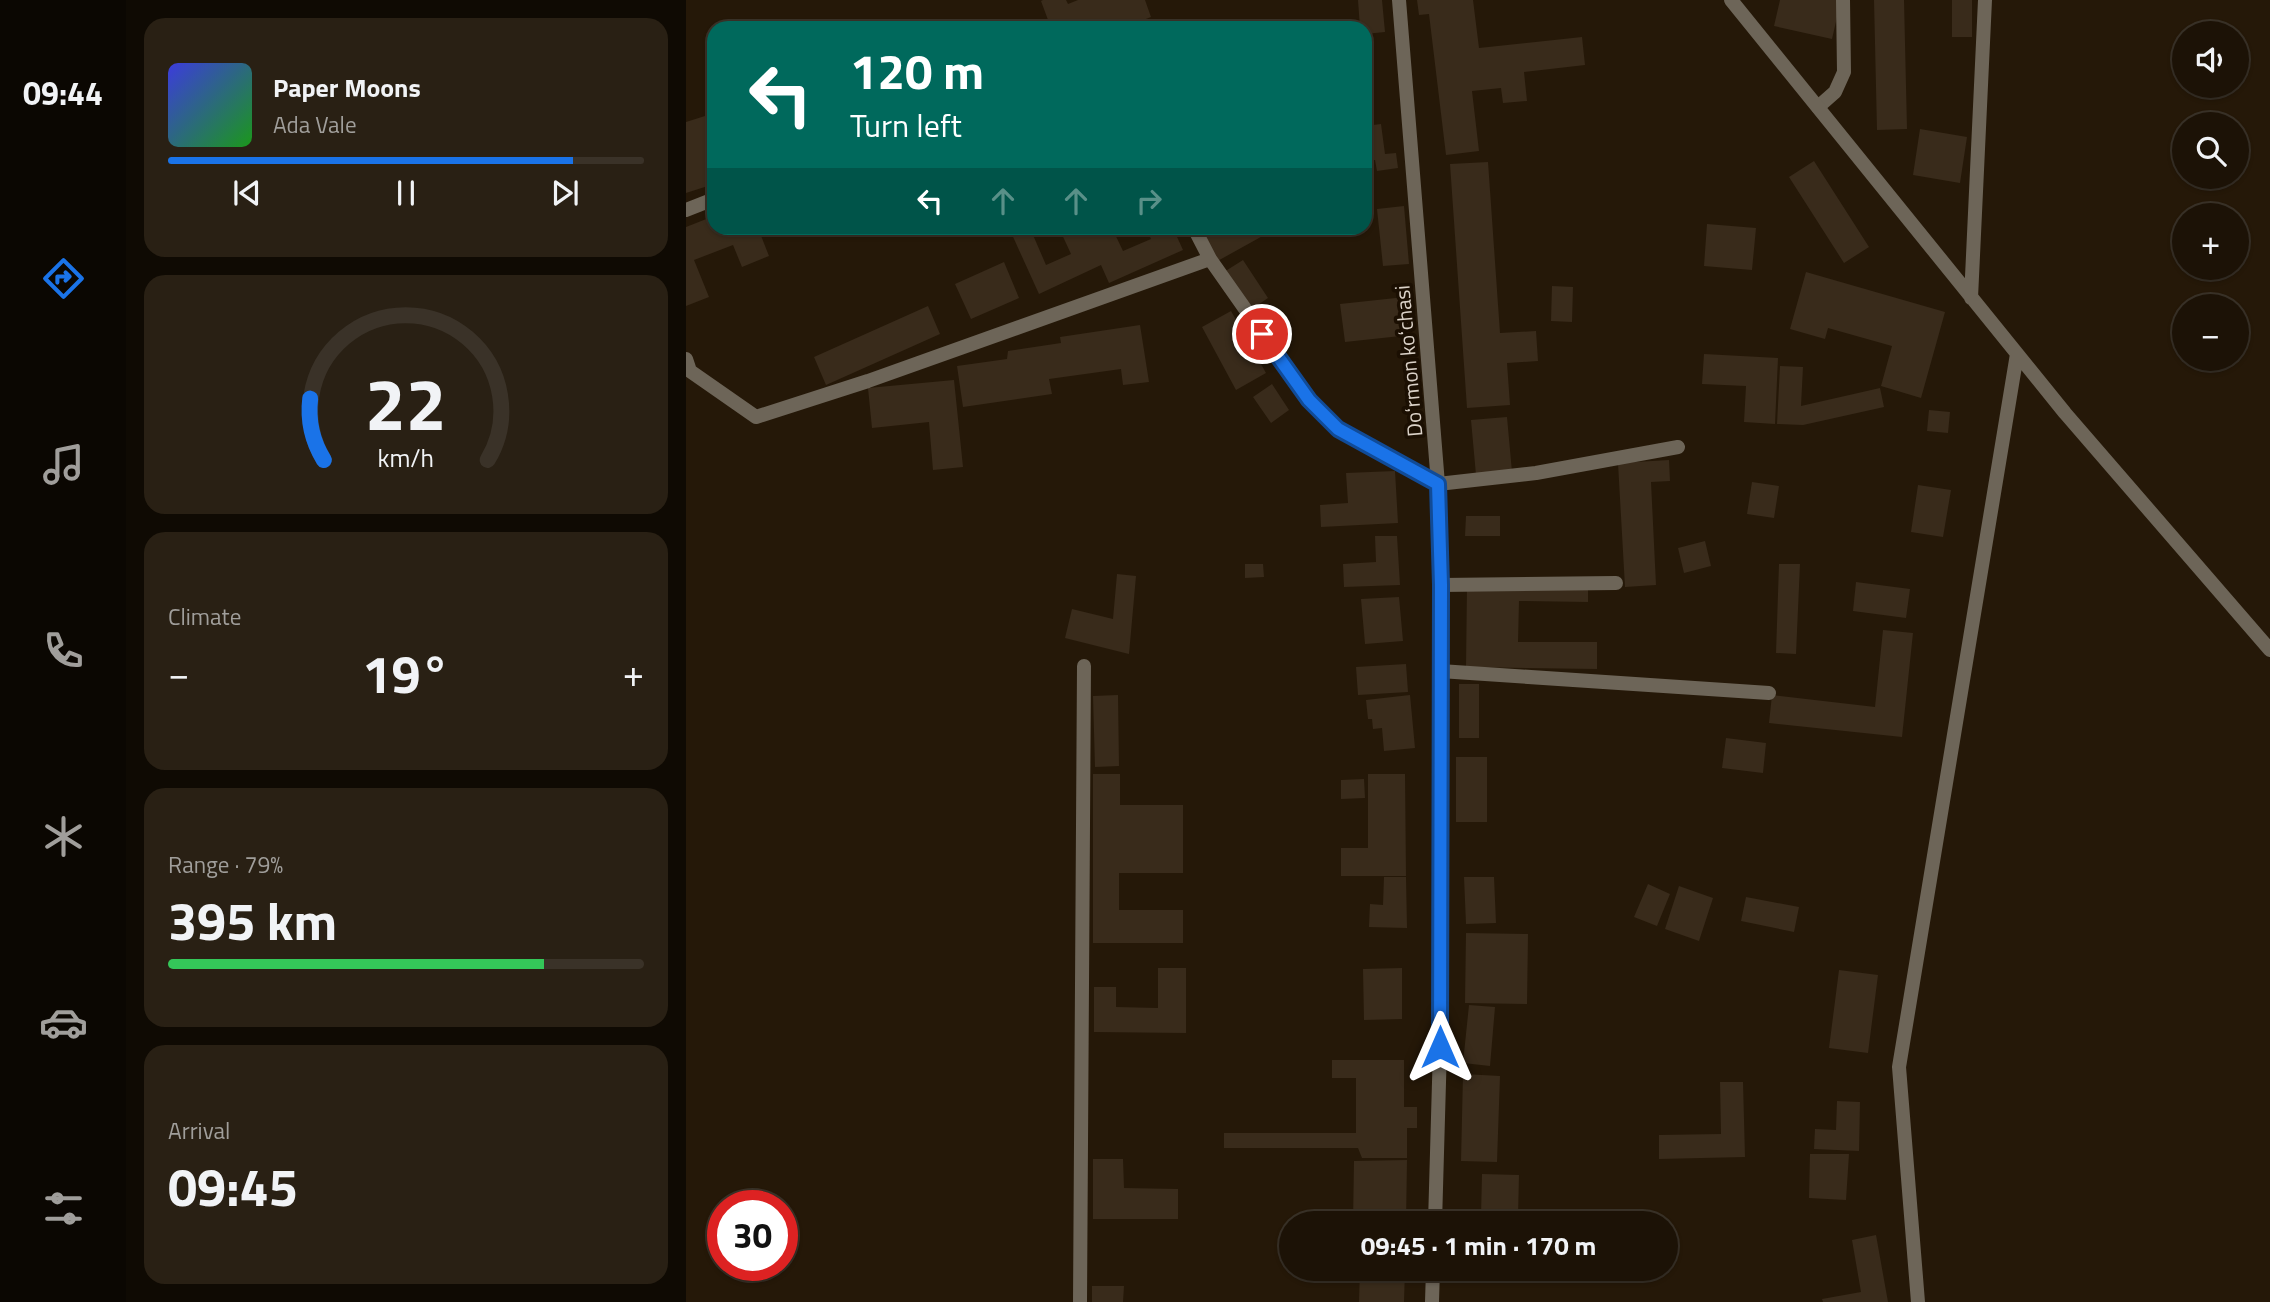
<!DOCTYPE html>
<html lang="en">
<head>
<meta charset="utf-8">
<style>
	:root { --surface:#1c1206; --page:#292014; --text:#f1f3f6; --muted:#a09e9b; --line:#3a3228; --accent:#1a73e8 }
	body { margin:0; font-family:"Titillium Web",sans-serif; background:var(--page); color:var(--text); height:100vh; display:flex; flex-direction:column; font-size:26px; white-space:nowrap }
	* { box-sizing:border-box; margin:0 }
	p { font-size:23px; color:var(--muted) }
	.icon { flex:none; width:38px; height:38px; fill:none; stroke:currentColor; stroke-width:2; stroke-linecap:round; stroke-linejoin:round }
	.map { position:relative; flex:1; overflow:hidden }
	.sheet { display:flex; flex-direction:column; gap:18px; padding:18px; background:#0f0a03; width:560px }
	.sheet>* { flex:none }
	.banner { position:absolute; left:21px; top:21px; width:665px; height:214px; border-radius:21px; box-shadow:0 2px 5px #0004,0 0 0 2px var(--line); background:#00695c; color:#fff; overflow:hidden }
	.fabs { position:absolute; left:1486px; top:21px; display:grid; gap:14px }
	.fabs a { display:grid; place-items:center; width:77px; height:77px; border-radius:50%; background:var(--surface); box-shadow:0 2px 5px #0004,0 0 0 2px var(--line); font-size:35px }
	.speed { position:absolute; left:21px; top:1190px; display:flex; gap:14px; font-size:35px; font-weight:700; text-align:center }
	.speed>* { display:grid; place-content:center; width:91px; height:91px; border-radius:50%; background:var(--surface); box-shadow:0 2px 5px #0004,0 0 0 2px var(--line); line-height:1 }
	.speed .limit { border:10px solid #d22; background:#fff; color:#111 }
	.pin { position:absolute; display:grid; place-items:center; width:60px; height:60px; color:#fff; margin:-30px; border:4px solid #fff; border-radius:50%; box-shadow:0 2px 7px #0007 }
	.me { position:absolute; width:77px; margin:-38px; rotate:0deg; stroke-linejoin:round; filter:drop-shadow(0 0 5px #0008) }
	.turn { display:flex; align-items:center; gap:24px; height:147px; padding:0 28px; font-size:32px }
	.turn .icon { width:91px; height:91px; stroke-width:2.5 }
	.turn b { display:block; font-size:49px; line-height:60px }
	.lanes { display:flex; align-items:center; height:66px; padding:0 28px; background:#0003; justify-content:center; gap:35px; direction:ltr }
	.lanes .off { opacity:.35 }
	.big { font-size:52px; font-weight:700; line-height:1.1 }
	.sheet .card { flex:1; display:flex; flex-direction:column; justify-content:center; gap:10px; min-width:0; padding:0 24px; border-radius:21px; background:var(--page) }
	.sheet .dial { align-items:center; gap:0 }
	.dial svg { height:182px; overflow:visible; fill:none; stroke:var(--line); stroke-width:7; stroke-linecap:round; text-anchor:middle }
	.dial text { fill:var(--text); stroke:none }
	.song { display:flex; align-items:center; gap:21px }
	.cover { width:84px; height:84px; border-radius:10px; background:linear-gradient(135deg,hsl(240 70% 55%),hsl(120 70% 35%)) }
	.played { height:7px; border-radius:4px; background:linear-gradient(90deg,var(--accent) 85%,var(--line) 85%) }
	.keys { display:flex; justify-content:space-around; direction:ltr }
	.heat { display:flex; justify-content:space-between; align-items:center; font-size:38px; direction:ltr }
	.charge { height:10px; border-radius:5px; background:linear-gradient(90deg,#34c759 79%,var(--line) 0) }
	.trip { position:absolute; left:593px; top:1211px; width:399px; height:70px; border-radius:35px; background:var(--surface); box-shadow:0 2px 5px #0004,0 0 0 2px var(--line); font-weight:700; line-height:70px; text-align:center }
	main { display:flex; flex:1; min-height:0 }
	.tabs { display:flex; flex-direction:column; width:126px; justify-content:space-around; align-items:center; background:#0b0702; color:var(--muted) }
	.tabs .icon { width:49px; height:49px }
	.tabs .selected { color:var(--accent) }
	.tabs b { font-size:32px; color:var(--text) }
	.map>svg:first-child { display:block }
</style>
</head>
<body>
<main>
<nav class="tabs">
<b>09:44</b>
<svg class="icon selected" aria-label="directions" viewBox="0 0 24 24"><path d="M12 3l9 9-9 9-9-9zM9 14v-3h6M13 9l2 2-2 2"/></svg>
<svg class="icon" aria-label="music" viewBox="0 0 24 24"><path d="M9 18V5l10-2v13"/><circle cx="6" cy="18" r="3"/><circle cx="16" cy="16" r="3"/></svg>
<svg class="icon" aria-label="phone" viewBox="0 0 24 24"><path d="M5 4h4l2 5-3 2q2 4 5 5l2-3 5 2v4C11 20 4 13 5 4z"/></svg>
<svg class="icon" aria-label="climate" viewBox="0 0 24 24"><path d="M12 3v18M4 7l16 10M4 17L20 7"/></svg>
<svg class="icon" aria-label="car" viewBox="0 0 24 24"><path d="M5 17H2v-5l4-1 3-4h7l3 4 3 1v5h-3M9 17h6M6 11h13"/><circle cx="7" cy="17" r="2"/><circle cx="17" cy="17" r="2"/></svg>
<svg class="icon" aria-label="filters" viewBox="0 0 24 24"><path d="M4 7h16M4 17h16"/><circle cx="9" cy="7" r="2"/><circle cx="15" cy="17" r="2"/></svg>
</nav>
<section class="sheet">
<div class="card">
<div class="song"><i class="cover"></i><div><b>Paper Moons</b><p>Ada Vale</p></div></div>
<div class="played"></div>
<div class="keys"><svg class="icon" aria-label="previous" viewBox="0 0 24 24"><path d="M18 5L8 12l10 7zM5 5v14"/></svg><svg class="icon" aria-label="pause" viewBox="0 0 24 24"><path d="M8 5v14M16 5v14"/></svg><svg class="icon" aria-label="next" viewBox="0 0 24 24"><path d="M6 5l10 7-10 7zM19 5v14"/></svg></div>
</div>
<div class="card dial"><svg viewBox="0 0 100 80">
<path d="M14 69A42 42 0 1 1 86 69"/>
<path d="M14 69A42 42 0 0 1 8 42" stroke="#1a73e8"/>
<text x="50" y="56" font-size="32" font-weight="700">22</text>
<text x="50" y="72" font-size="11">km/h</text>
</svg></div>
<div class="card"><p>Climate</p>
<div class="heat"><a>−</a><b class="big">19°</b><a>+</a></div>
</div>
<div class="card"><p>Range · 79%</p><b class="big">395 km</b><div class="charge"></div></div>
<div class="card"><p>Arrival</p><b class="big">09:45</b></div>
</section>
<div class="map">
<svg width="1584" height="1302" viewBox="0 0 1584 1302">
	<rect width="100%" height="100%" fill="#251808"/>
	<path fill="#392b1b" d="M357,0H380L382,4L392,0H459L465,17L437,28H365L355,1Z
		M672,0H696L699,32L679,34V28H674Z
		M731,0H787L793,48L896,37L899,65L838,72L841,101L817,103L815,88L786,91L793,151L760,155L743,14L733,15Z
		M1094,0H1155L1146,39L1088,26Z
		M1188,0H1218L1221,129L1191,130Z
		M1266,0H1286V37H1266Z
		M19,116L28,144V184L0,193V122Z
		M695,124L699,154L710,153L712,168L691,171L689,160L679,161V126Z
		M1234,129L1281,137L1274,183L1227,175Z
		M1128,161L1183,247L1158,263L1103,177Z
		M802,162L814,333L850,331L852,361L821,363L824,405L781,408L764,164Z
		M718,206L723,264L697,266L691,209Z
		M28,216V228H72L83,256L56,267L47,245L8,260L23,297L0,306V227Z
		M1021,224L1070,228L1066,270L1018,266Z
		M323,228H344L360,265L385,254L373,228H426L437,251L465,239L460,228H487L497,250L423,283L415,265L353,294Z
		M513,228H591L528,263Z
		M557,260L582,298L563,311L538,272Z
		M318,262L333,298L285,319L269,284Z
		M1120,272L1259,312L1235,398L1195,386L1206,346L1142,328L1139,339L1104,329Z
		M866,286L887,287L886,322L865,321Z
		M719,297L724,335L659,342L654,304Z
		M242,306L254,334L140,385L128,357Z
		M545,311L580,373L550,390L516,327Z
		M454,325L463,382L437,385L435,369L363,379L366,394L277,407L271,366L321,359L322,351L375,343L374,337Z
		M1018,354L1092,358L1089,424L1058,422L1060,386L1016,384Z
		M1094,366L1117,367L1115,406L1194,388L1198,407L1117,425L1091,424Z
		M268,380L277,467L247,470L243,422L186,428L182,388Z
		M586,384L603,410L585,423L567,397Z
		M1243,410L1264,412L1262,433L1241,431Z
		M821,417L826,472L790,475L785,420Z
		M983,460L984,481L965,482L970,585L939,587L932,463Z
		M709,471L712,523L635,527L634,505L662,503L660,473Z
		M1066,482L1093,486L1088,518L1061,514Z
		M1232,485L1265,490L1257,537L1225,532Z
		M780,516H814V536H779Z
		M689,536H711L714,585L658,587L657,564L690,562Z
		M1019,541L1025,566L998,573L992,548Z
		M559,564H577L578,577L559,578Z
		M1093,564H1114L1110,654L1090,653Z
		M431,574L450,576L443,654L379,638L386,609L427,619Z
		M1170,582L1224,589L1220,618L1167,611Z
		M781,586L902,587V602L833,601L832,642H911V669L780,667Z
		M713,597L717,641L679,644L675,599Z
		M1197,630L1227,633L1216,737L1083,723L1086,695L1189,707Z
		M720,664L722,692L672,695L670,667Z
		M773,684H793V738H773Z
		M432,695L433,766L409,767L407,696Z
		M724,695L729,748L698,751L696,728L687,729L686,719H682L680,700Z
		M1040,738L1080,743L1077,773L1036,768Z
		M770,757H801V822H770Z
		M407,774H434V805H497V873H433V910H497V943H407Z
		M682,774H719L720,876H655V848H682Z
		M678,779L679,798L655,799V780Z
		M698,877H720L721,928L683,927L684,904L697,905Z
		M778,877H808L810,923L780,924Z
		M962,884L984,894L971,926L948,917Z
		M993,886L1027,898L1013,941L979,929Z
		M1060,897L1113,907L1108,932L1055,921Z
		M780,933L842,934L841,1004L779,1003Z
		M472,968H500V1033L408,1032V987H430V1007L472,1008Z
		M716,968V1019L678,1020L677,969Z
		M1153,970L1192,975L1182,1053L1143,1048Z
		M783,1005L809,1007L804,1066L777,1063Z
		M646,1060H718V1107H731V1128H721V1158H676L672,1148H538V1133H670V1078H646Z
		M777,1074L814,1076L811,1162L775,1161Z
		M1034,1082H1057L1059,1157L973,1159V1135L1035,1134Z
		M1151,1101L1174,1102L1173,1151L1128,1149L1129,1129L1150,1130Z
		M1124,1154H1163L1160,1200L1123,1198Z
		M407,1159H437L438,1188L492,1189V1219H407Z
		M721,1160L720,1223H667L668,1161Z
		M796,1174L833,1175L832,1217L795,1216Z
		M1190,1235L1202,1302H1137L1136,1299L1175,1292L1166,1240Z
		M674,1269H719L718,1302H673Z
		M406,1286H438L437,1302H406Z"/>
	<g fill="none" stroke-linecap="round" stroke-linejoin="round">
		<path stroke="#6d6558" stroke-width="14" d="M1132,107L1149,92L1158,72L1157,0
			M752,484L850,473L992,447
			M755,585L930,583
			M754,671L1083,693"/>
		<path stroke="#6d6558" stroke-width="14" d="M713,0L752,484L755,585L754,1047L749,1223
			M1045,0L1379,413L1584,650
			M0,210L28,199
			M508,228L524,259L623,400L652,429L752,484
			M1285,298L1299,0
			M0,359L4,371L70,417L182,381L524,259
			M394,1302L398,666
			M746,1302L747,1269
			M1232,1302L1213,1067L1331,354"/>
	</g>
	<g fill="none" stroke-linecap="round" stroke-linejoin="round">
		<g stroke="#114b97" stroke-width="18">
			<path id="route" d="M576,334L623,400L652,429L752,484L755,585L754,1047"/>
		</g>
		<use href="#route" stroke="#1a73e8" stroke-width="12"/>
	</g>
	<g text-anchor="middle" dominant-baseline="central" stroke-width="7" stroke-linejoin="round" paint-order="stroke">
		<g font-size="21" fill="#dbd2c8" stroke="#1b0f02">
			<text transform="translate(722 361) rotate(-95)">Doʻrmon koʻchasi</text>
		</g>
	</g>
</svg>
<div class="fabs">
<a><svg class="icon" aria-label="sound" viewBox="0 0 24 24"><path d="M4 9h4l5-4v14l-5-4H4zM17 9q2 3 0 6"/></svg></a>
<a><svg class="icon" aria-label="search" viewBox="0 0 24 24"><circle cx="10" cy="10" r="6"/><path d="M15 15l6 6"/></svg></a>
<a>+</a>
<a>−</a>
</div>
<div class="speed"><div class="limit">30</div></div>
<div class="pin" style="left:576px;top:334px;background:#d93025"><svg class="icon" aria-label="arrive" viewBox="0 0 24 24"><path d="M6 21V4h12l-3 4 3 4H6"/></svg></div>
<svg class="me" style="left:754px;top:1047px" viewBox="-20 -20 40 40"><path d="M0-17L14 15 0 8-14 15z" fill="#1a73e8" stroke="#fff" stroke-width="4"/></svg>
<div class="trip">09:45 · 1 min · 170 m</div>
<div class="banner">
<div class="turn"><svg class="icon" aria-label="left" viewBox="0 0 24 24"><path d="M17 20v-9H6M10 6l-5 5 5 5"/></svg><div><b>120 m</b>Turn left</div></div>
<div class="lanes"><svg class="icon" aria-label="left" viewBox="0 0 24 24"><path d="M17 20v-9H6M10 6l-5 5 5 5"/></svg><svg class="icon off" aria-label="ahead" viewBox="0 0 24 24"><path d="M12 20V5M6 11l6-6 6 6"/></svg><svg class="icon off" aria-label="ahead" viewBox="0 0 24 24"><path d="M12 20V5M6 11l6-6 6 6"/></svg><svg class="icon off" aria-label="right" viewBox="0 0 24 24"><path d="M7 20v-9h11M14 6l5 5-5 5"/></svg></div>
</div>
</div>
</main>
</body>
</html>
